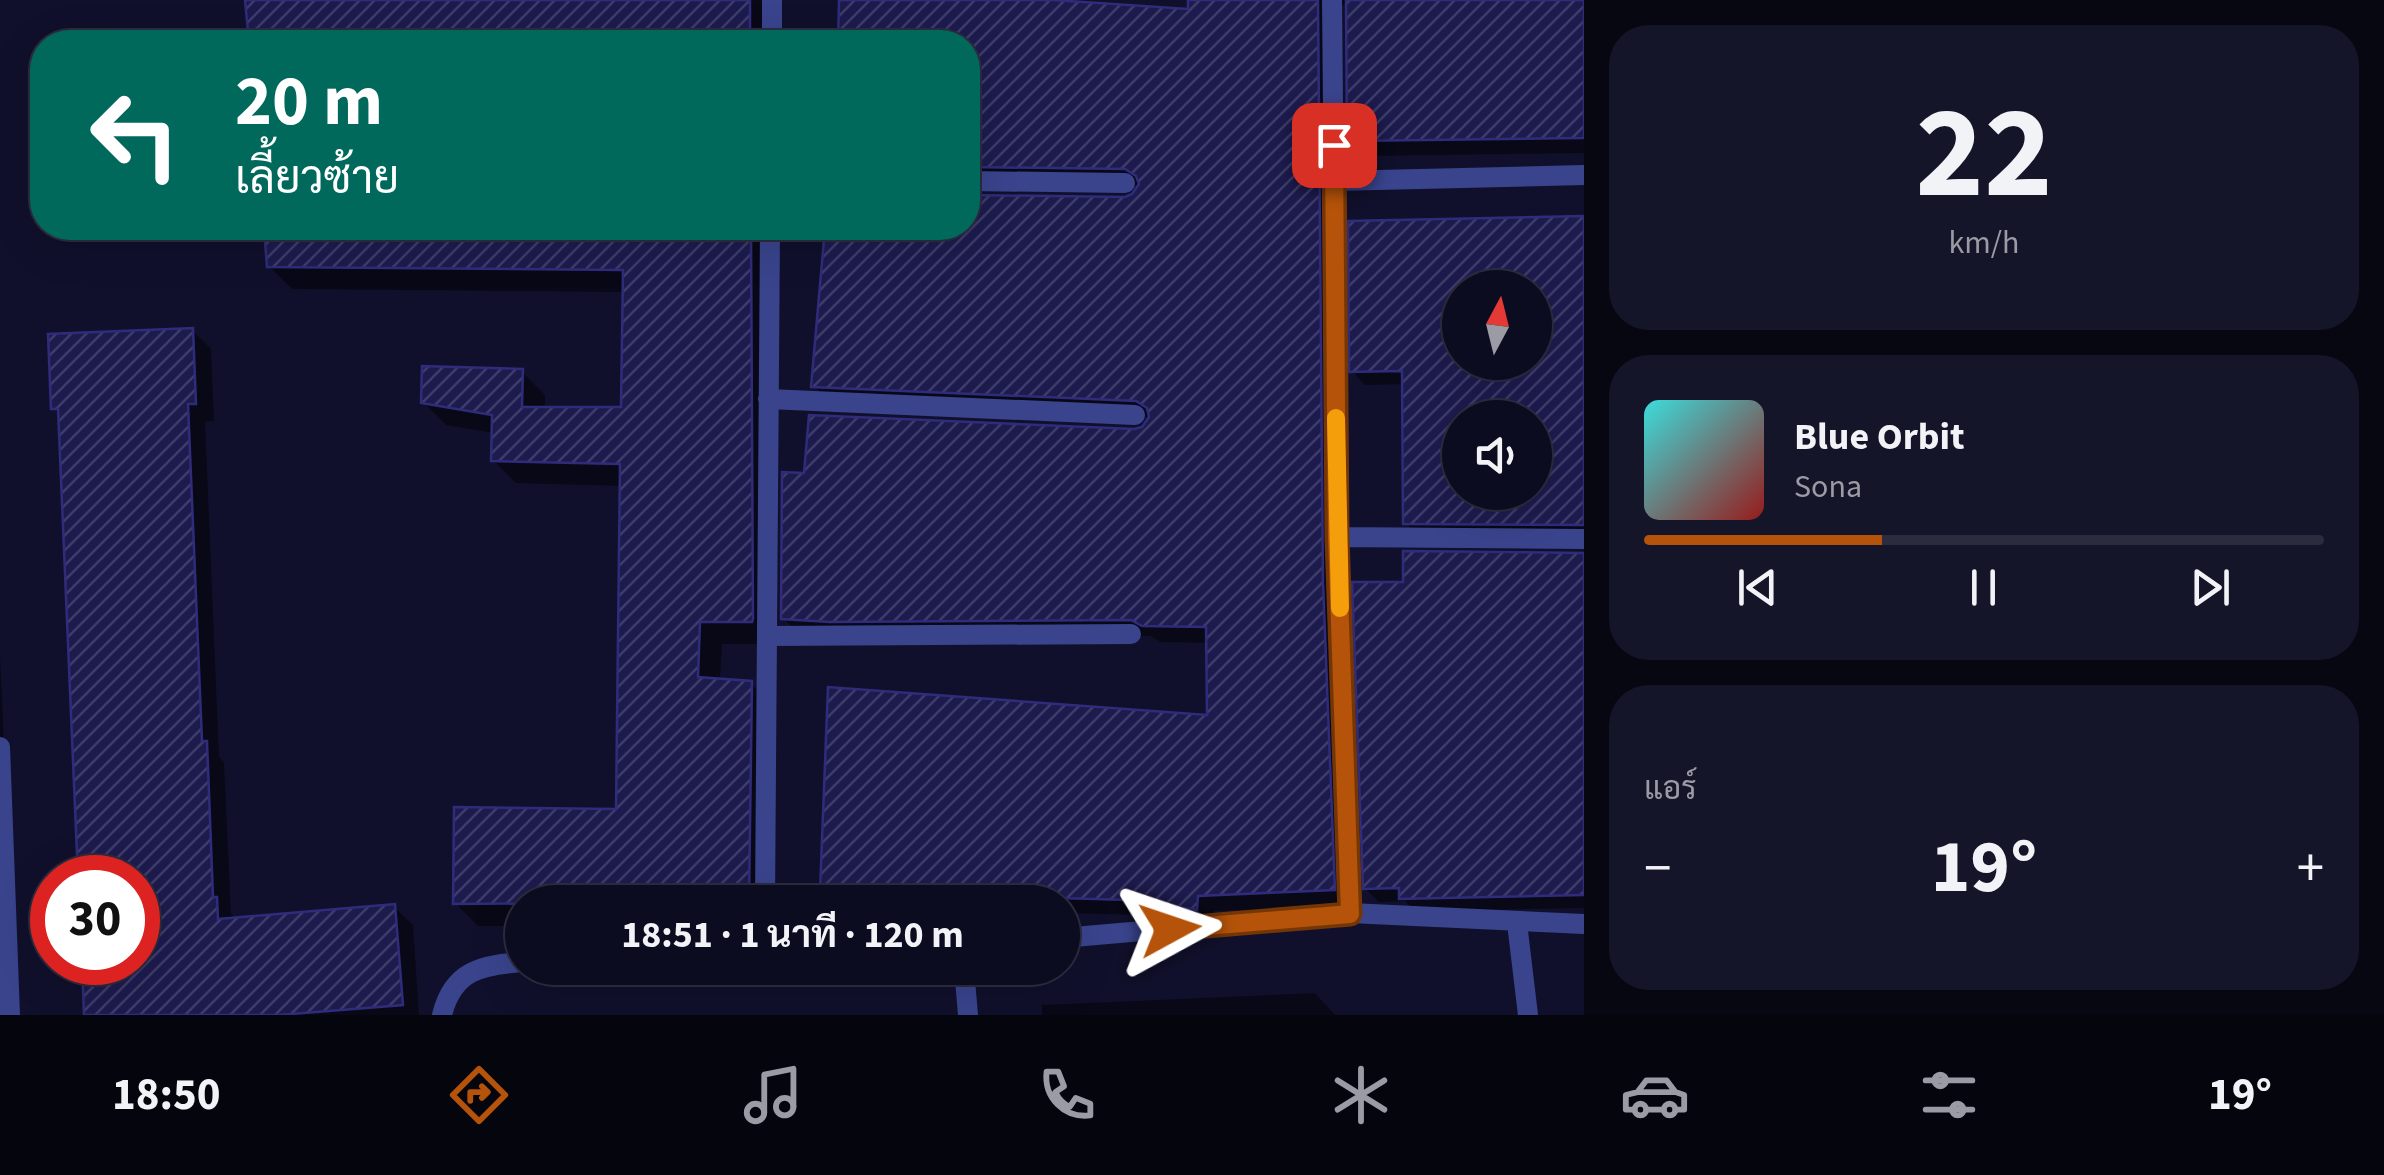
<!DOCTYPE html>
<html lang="th">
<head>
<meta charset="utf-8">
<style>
	:root { --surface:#0c0c21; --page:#15152a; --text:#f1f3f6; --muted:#9a9ba5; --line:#2c2c3f; --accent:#b45309 }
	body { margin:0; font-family:"Source Sans 3",Sarabun,sans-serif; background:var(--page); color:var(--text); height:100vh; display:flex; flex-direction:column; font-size:38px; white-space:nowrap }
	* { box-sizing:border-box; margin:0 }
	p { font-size:32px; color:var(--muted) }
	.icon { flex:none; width:55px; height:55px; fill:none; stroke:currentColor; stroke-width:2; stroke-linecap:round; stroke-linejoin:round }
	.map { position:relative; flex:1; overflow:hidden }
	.side { display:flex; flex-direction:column; gap:25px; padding:25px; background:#070712; width:800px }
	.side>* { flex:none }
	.hud { position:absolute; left:30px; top:30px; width:950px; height:210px; border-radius:40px; box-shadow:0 10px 40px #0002,0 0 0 2px var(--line); background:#00695c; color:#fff; overflow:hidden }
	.needle { width:65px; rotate:7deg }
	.controls { position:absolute; left:1442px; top:270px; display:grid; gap:20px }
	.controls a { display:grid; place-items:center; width:110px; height:110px; border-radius:50%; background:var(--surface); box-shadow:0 10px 40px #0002,0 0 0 2px var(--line); font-size:50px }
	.speed { position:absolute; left:30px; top:855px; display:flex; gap:20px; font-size:50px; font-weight:700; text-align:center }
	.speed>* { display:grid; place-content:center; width:130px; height:130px; border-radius:50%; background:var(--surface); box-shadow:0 10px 40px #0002,0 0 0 2px var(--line); line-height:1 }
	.speed .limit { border:15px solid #d22; background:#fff; color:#111 }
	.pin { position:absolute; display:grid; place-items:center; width:85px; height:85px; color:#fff; margin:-42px; border-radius:20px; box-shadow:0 5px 15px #0006 }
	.me { position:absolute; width:110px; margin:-55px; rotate:85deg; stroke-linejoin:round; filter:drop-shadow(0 0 8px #0008) }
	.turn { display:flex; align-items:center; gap:35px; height:210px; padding:0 40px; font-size:45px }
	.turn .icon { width:130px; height:130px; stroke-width:2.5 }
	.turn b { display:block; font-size:70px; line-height:85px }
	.big { font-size:75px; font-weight:700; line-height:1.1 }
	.side .widget { flex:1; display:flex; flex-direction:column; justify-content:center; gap:15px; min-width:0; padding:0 35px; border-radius:40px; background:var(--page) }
	.side .dial { align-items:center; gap:0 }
	.dial b { font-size:130px; line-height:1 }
	.song { display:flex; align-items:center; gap:30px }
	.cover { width:120px; height:120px; border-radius:15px; background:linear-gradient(135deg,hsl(180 70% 55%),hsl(0 70% 35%)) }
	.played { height:10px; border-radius:5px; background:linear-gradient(90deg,var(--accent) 35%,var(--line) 35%) }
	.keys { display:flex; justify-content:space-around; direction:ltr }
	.heat { display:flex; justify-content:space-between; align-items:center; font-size:55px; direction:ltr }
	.trip { position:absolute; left:505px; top:885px; width:575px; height:100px; border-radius:50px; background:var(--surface); box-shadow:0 10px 40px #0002,0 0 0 2px var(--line); font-weight:700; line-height:100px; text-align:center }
	.menu { display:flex; height:160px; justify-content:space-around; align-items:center; background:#05050d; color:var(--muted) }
	.menu .icon { width:70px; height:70px }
	.menu .on { color:var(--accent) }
	.menu b { font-size:45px; color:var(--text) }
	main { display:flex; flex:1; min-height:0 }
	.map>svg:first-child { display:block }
</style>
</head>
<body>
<main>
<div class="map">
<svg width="1584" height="1015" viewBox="0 0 1584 1015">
	<defs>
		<pattern id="building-hatch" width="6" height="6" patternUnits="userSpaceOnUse" patternTransform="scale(2.5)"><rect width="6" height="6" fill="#1d1b4e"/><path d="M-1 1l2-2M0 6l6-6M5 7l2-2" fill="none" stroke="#3d3c69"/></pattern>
	</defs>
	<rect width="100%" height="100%" fill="#10102c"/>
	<path fill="#0007" fill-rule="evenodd" d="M248,0H772V42H251Z
		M841,0H996L1190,11V0H1584V153L1366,156L1350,140L1348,2L1336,9L1351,906L1214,911L1213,925L1146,915L1062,913V902H835L822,890L1210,718L1209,643L1161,642L1150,636L800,635L783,618L807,476L1135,431L1148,425L1151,417L831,403L814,386L827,228H968V42H839ZM986,183L1141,185L1134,196L1125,199L971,197L973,190Z
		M1584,218V538L1419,536L1406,523L1405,384L1365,385L1352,371L1350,223ZM1460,288H1535V362H1460ZM1460,418H1535V492H1460Z
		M266,228H773L775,644H722L720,681L751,684L774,706L771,902H522V926H478L455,903L618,812L622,486L516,483L493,460L494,433L446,425L423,402L522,372L545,395V410H623L625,292L292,289L269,266Z
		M192,330L211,349L214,421L205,422L219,757L224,762L231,914L235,918L394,907L413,925L419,1015H86L138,962V878L61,415L54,408Z
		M1584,555V908L1415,911L1405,901L1379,902L1365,888L1406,584Z
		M0,654L16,1015H0Z
		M1315,993L1335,1015H1042V1005Z"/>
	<path fill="url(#building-hatch)" stroke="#2f2c7b" stroke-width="2.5" fill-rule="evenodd" d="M245,0H750V42H249Z
		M839,0H1053L1188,9V0H1318L1323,582L1335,890L1198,896L1197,910L1128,900L820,891L828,687L1207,715L1206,627L1142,626L1131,620L830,622L781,619L782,472L804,473L809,415L1134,429L1142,427L1149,417L1147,408L1136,401L811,387L825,228H968V195L1125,197L1132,194L1139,184L1136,176L1125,169L968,167V42H838Z
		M1346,0H1584V138L1347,141Z
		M1584,216V525L1403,524L1402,371L1349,372L1348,221ZM1460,288H1535V362H1460ZM1460,418H1535V492H1460Z
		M264,228H751L753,619L752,622H700L698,677L752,681L749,902L453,904L454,807L616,809L620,464L491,461L492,415L421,403L422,366L523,369L522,407H621L623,270L267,267Z
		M193,328L196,404H188L202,741H207L213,897H217L218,919L395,904L403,1005L279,1015H84L82,962H138V878H78L58,409H51L48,334Z
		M1403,551L1584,553V895L1399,899V888L1363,889L1352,582H1403Z"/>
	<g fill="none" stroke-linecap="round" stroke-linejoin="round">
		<path stroke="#39448d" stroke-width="20" d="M1332,0L1337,537L1350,913
			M772,42V0
			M968,181L1125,183
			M1335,181L1584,175
			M768,399L1135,415
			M1337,537L1584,539
			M767,636L1131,634
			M0,747L10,1015
			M765,902L770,228
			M1517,923L1528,1015
			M1062,938L1350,913L1584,924
			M964,968L968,1015
			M442,1015C453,970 482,965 522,962"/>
	</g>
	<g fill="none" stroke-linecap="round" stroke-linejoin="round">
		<g stroke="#753606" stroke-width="25">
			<path id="route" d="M1170,929L1350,914L1337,537L1334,145"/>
		</g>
		<use href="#route" stroke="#b45309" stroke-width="18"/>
		<path stroke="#f59e0b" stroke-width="18" d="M1336,418L1340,608"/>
	</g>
</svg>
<div class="controls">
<a><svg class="needle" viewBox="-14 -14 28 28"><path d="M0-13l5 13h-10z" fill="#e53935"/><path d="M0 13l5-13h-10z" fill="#9a9ba5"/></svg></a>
<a><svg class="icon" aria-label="sound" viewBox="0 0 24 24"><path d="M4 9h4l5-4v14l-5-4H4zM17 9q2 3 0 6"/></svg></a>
</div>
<div class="speed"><div class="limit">30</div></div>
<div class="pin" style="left:1334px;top:145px;background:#d93025"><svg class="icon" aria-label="arrive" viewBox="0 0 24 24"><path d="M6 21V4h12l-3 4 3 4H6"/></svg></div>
<svg class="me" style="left:1170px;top:929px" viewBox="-20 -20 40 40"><path d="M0-17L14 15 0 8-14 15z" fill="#b45309" stroke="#fff" stroke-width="4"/></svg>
<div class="trip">18:51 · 1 นาที · 120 m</div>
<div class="hud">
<div class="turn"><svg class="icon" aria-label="left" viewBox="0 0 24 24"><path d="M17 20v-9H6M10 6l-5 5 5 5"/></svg><div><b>20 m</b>เลี้ยวซ้าย</div></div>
</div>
</div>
<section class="side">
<div class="widget dial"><b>22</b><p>km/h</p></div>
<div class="widget">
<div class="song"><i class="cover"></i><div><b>Blue Orbit</b><p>Sona</p></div></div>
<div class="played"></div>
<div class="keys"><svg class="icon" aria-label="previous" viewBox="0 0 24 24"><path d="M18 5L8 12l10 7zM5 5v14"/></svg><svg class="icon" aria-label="pause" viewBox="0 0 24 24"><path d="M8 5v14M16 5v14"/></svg><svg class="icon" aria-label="next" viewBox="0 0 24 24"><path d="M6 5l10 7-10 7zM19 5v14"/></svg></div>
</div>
<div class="widget"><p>แอร์</p>
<div class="heat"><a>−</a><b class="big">19°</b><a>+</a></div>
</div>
</section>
</main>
<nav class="menu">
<b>18:50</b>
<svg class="icon on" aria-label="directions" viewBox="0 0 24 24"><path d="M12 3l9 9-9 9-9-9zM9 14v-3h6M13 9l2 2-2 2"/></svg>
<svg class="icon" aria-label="music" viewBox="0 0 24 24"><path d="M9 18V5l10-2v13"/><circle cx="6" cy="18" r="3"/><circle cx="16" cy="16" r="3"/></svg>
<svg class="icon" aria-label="phone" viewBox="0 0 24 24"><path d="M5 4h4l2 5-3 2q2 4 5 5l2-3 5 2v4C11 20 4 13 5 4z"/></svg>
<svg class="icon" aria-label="climate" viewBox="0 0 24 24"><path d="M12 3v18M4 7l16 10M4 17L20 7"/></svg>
<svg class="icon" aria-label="car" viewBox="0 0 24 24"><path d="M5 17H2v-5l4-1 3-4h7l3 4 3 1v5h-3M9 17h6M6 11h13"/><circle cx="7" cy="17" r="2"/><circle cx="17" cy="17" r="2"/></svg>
<svg class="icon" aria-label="filters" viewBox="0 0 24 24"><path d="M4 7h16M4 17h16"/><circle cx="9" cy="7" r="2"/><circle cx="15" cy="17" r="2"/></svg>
<b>19°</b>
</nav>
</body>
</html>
